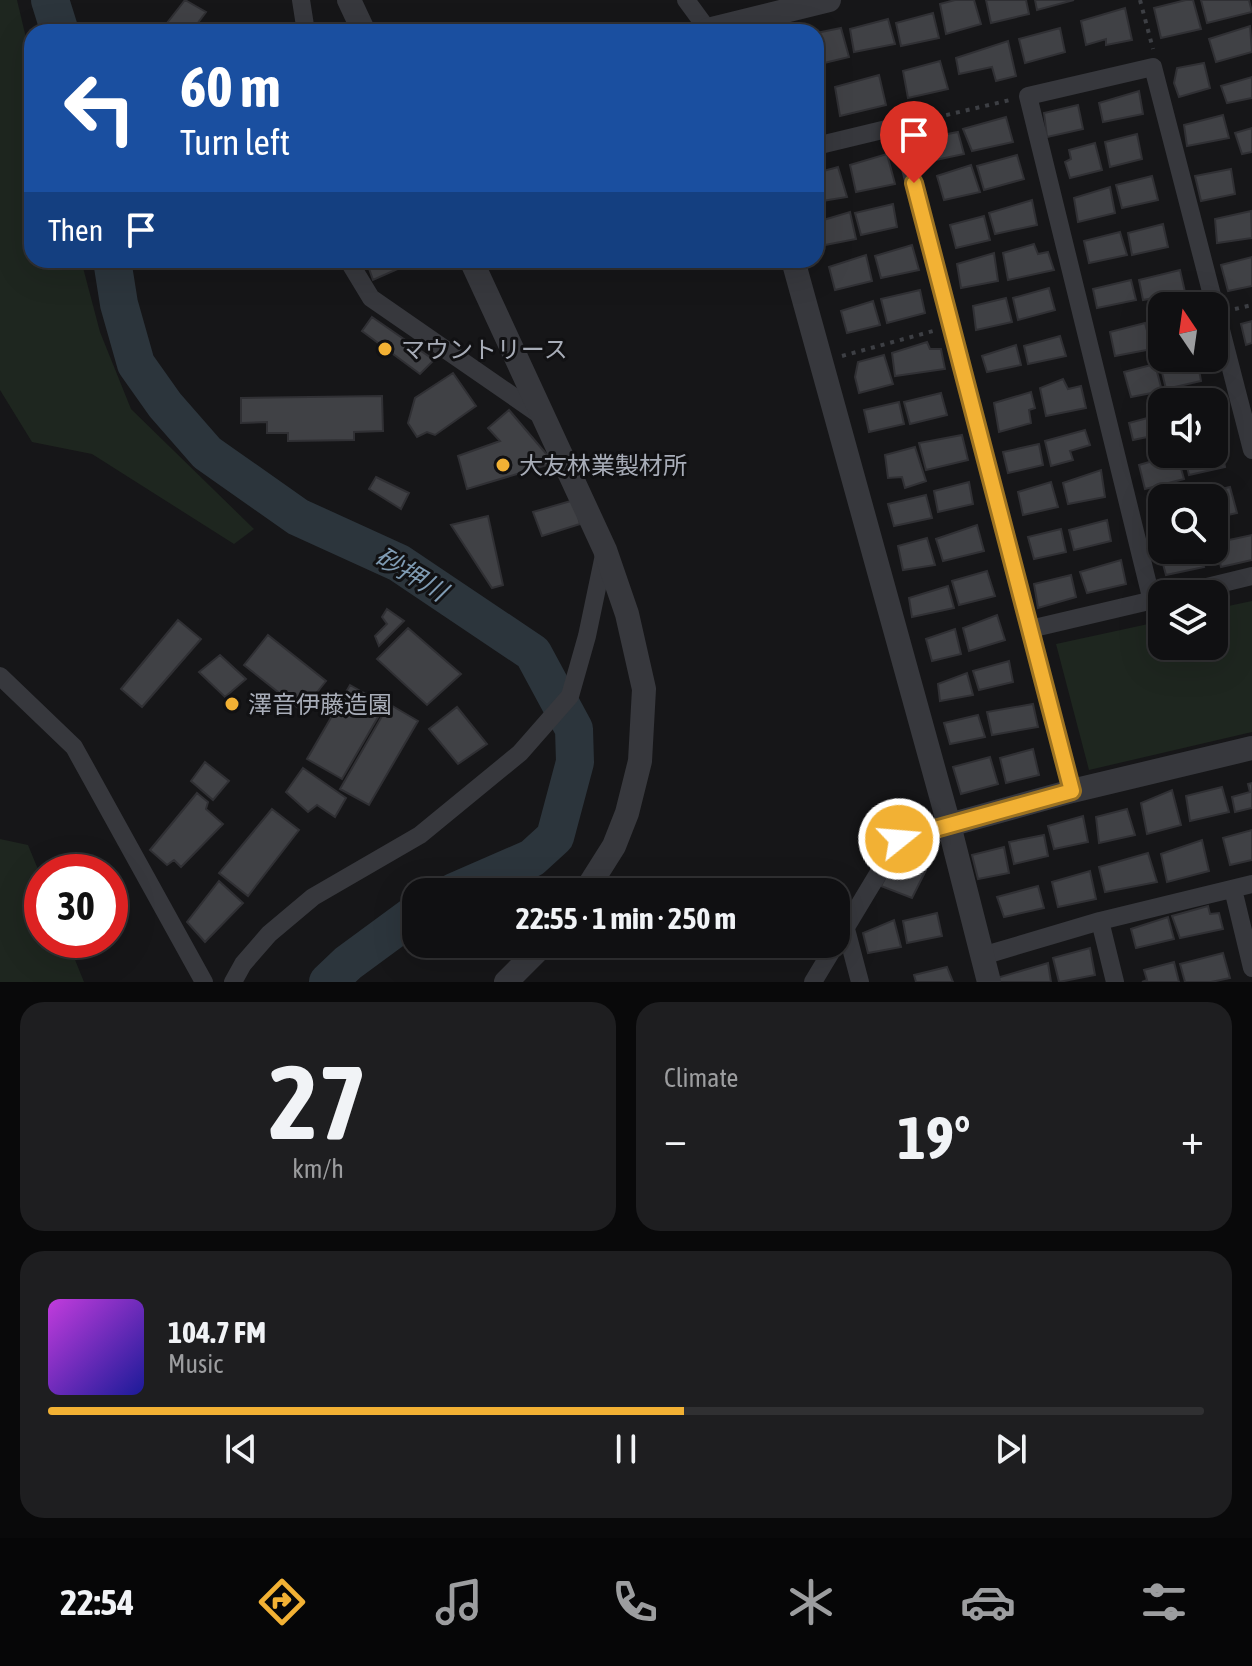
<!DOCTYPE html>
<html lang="en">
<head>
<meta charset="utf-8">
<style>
	:root { --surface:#101012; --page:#1e1e20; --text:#f1f3f6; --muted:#9c9d9f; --line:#303032; --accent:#f2b134 }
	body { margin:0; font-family:"Asap Condensed","Noto Sans JP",sans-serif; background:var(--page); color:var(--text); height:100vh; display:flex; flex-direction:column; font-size:30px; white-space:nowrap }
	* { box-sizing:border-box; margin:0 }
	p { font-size:26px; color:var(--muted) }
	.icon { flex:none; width:44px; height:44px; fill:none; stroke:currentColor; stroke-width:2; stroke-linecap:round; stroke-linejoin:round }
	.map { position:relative; height:982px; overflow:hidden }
	.details { display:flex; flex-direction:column; gap:20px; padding:20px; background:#09090a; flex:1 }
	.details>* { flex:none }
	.banner { position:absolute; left:24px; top:24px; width:800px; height:244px; border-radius:24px; box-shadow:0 8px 32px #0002,0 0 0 2px var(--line); background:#1a4fa0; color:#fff; overflow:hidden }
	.needle { width:52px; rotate:347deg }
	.buttons { position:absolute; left:1148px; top:292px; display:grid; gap:16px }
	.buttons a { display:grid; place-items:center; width:80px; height:80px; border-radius:16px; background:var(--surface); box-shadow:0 8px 32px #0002,0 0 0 2px var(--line); font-size:40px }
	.speed { position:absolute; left:24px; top:854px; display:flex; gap:16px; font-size:40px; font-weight:700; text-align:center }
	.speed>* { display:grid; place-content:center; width:104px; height:104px; border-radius:50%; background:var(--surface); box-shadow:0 8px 32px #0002,0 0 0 2px var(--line); line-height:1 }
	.speed .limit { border:12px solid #d22; background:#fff; color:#111 }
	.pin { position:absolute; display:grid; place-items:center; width:68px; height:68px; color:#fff; margin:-82px -34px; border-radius:50% 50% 50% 0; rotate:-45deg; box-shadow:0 0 8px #0007 }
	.pin .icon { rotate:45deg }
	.me { position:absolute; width:88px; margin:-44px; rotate:73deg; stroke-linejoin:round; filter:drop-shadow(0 0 6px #0008) }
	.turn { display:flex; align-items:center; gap:28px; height:168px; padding:0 24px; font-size:36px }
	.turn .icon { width:104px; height:104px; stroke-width:2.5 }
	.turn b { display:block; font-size:56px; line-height:68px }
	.then { display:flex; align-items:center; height:76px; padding:0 24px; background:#0003; gap:16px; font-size:30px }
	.big { font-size:60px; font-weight:700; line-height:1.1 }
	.details .card { flex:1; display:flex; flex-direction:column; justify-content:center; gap:12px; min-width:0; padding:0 28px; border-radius:24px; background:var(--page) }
	.details .dial { align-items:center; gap:0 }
	.dial b { font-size:104px; line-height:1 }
	.song { display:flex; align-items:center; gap:24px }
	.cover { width:96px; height:96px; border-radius:12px; background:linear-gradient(135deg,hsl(290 70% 55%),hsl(240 70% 35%)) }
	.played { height:8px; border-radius:4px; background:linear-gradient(90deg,var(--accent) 55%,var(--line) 55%) }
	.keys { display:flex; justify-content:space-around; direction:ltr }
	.heat { display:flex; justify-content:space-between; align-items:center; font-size:44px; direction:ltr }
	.details .tiles { flex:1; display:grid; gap:20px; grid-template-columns:1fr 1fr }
	.card:last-child { grid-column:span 2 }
	.trip { position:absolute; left:402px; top:878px; width:448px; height:80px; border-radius:24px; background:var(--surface); box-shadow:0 8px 32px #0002,0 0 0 2px var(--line); font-weight:700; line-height:80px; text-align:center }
	.dock { display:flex; height:128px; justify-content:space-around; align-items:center; background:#060607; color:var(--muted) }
	.dock .icon { width:56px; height:56px }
	.dock .on { color:var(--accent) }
	.dock b { font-size:36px; color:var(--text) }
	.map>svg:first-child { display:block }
</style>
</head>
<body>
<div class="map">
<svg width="1252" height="982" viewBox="0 0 1252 982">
	<rect width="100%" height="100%" fill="#161618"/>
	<path fill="#1e261f" d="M0,0H17L32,63V260H81L100,332L131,409L254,529L234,544L92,454L32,442L0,390Z
		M1252,601V732L1089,770L1056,644L1162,621V646H1214V609Z
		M0,839L28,845L42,879V940H67L84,982H0Z"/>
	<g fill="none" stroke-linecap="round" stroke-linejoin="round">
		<path stroke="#2c353c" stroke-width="38" d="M50,0L60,32
			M112,260L119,304L136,364L165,405L207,453L298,517L399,563L533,653L574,729L575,762L555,837L532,858L454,892
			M328,982L348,963L416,913"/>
	</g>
	<path fill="#404145" stroke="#303034" stroke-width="2" d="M185,0L206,12L191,32H160Z
		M955,0H974L981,24L946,34L940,4Z
		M986,0H1026L1029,14L991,23Z
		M1035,0H1074L1037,10Z
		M1186,0H1193L1201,29L1161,38L1154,8Z
		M1201,0H1249L1252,12L1207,23Z
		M1125,8L1132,40L1106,45V39L1086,45L1081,21Z
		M933,13L939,38L901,46L896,23Z
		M888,19L895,44L854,52L850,29Z
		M1250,26L1252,52L1216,62L1209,39Z
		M841,28L849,57L816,65V33Z
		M1060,28L1065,52L1025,63L1019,39Z
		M1008,41L1016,76L996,81L992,67L959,74L956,58Z
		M940,61L948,89L908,98L903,71Z
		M1204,63L1210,88L1179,97L1174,83L1177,68Z
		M879,75L886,105L840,116L835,87Z
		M1252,77V98L1227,103L1221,86Z
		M1139,91L1143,114L1103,122L1099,103Z
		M1078,105L1083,129L1047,137L1044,113Z
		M1223,115L1229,138L1187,146L1184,125Z
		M1006,117L1013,142L972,151L963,129Z
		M1252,128V152L1242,154L1235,133Z
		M958,132L964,154L926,162L921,139Z
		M1137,134L1142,159L1110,167L1105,142Z
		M1095,143L1102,170L1070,178L1065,162L1071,159L1069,150Z
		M887,154L895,184L856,192L850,165Z
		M1017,155L1024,179L984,190L977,166Z
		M971,165L980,192L944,200L937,176Z
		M838,167L847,197L816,202V173Z
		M1231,169L1235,194L1201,201L1195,176Z
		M1152,176L1158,200L1122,208L1116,185Z
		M1110,187L1115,213L1078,222L1074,198Z
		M1032,200L1037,225L995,234L989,213Z
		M893,204L897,227L861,235L855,213Z
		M1251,211L1252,238L1217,243L1215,219Z
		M850,212L856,239L825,245L820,221Z
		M984,216L990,240L956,248L950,225Z
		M1163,224L1168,247L1132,255L1128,233Z
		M1120,232L1127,255L1089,263L1084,241Z
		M1034,244L1038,254L1048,252L1054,270L1008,280L1003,253Z
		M912,245L919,270L881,278L875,256Z
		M994,253L998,281L961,288L957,264Z
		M866,255L872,281L835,290L829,267Z
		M1252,257V286L1228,291L1221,265Z
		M366,260H418L373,280Z
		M1180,270L1185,292L1143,300L1139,280Z
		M1131,280L1136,300L1097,308L1093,289Z
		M1049,288L1055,310L1018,320L1013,298Z
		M920,290L925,313L887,323L881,299Z
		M1006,298L1012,322L976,330L973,306Z
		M873,301L880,325L847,333L841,311Z
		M372,317L434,360L420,374L362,331Z
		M1162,317V344L1158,345L1153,320Z
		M1252,321V343L1246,345L1241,324Z
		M1145,323L1152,349L1115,356L1110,332Z
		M1060,336L1066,356L1028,364L1024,346Z
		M927,342L930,349H941L945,369L895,376L892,353Z
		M1016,345L1021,365L987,372L982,356Z
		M884,355L893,384L859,393L855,377L858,362Z
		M1180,358H1197L1201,381L1166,389L1160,364Z
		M1155,364L1162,391L1131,397L1124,372Z
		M453,373L476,406L435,435L427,432L417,437L408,423L415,398Z
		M1063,379L1068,389L1081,386L1086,408L1046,416L1040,388Z
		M1031,392L1035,408L1029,410L1031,423L999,432L994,403Z
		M941,393L947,415L910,424L904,402Z
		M382,396L383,431L354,432V440L288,441V433H267V422L241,423V398Z
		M1215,396L1219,421L1214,422V402H1189Z
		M899,402L904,424L869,432L864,410Z
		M509,410L554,463L467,489L458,456L500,441L488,428Z
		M1162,414V434L1133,440L1129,423Z
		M1085,430L1090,445L1070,451L1073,460L1051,466L1045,441Z
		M962,435L968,460L926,470L919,443Z
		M1220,442L1225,467L1189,475L1184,454H1214V444Z
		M1039,444L1043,465L1008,473L1003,452Z
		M915,447L926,481L905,488L902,477L888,478L885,455Z
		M1177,454L1184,479L1145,489L1139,465Z
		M1101,470L1105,497L1068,504L1063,483Z
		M376,477L409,493L401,509L369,489Z
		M969,482L973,504L938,512L934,491Z
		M1051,482L1058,507L1023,515L1018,492Z
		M1230,487L1237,513L1214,518V498H1201L1200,494Z
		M926,495L932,518L894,526L888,504Z
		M574,500L580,524L542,536L533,512Z
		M1162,502V521L1153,524L1149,505Z
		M488,516L503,585L492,588L451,525Z
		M1107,520L1111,541L1074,550L1069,530Z
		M977,525L984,551L943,561L936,539Z
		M1061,529L1066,552L1034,559L1028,537Z
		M1252,535V560L1221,567L1215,543Z
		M927,538L935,565L903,570L898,546Z
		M1171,550H1199L1204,567L1166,575L1160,553Z
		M1121,560L1126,584L1087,593L1080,572Z
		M987,571L995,596L959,605L952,581Z
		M1071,575L1076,597L1038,608L1034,584Z
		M948,586L954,608L912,617L909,598Z
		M387,609L404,621L379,646L375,636L387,624L382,617Z
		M997,615L1005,640L969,651L963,628Z
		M178,620L201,639L142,707L121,689Z
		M408,628L461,674L427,705L377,659Z
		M955,629L961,654L932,661L926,639Z
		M268,635L326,681L302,711L244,665Z
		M220,655L246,679L225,697L199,672Z
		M1009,661L1013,682L979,690L973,671Z
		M967,673L973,695L940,701L938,684Z
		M350,685L385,705L342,779L307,759Z
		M389,704L418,721L369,805L340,789Z
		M1033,704L1038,727L992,735L987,712Z
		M457,707L487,744L458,764L429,729Z
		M978,715L985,737L950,744L944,723Z
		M1033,749L1039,775L1006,783L1000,758Z
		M990,757L998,784L961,794L953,767Z
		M205,762L229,781L213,800L191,781Z
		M303,768L346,798L335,817L317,805L308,812L286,792Z
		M1252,783V808L1235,812L1232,797L1250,792L1248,784Z
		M1222,787L1229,812L1190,821L1186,796Z
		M1172,790L1181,825L1147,834L1141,803Z
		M197,793L208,802L206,809L223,824L181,867L174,860L167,865L150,850Z
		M272,809L299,830L248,896L219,873Z
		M1127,809L1135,835L1099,843L1096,817Z
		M1083,816L1088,842L1054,849L1048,826Z
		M1252,830V860L1230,865L1223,838Z
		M1044,835L1048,856L1014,864L1009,842Z
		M1202,840L1209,871L1167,882L1161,854Z
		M1004,847L1009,873L978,879L972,855Z
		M1148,853L1157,882L1105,892L1099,867Z
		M895,860L926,870L912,898L881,886Z
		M1090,871L1096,899L1058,907L1052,882Z
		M219,881L243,903L205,942L187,922Z
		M1038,886L1044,908L1004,917L997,897Z
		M1208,906L1210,914L1219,913L1223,929L1180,938L1172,916Z
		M937,913L942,936L907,943L903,921Z
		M1168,917L1174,939L1136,948L1131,929Z
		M894,920L901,947L868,953L863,933Z
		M1090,948L1095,975L1059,982L1053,958Z
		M1223,953L1230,978L1211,982H1185L1180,964Z
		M1174,962L1179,982H1142L1147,980L1144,970Z
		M1048,963L1051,982H998L997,978Z
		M947,967L953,982H916L914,975Z"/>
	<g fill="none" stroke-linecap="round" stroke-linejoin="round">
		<path stroke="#3d3f44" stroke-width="4" stroke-dasharray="4 6" stroke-linecap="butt" d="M1140,0L1153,49
			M917,122L1010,100
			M1235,309L1252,305
			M842,356L933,331"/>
		<path stroke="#37383d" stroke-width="18" d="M301,0L306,32
			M686,0L708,30
			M816,146L899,126L1072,791
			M348,260L371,298L543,417
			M1178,594L1252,576
			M1152,601L1028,96L1153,67L1252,450
			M1030,629L1162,598
			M0,676L74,747L204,982
			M1233,889L1252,968
			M1100,921L1115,982
			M846,929L860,982
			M982,956L1100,921L1252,884
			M233,982L243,964L269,934L313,897L420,835L520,753L570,696L587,636L605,550
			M813,982L899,839L949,825"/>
		<path stroke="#37383d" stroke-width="24" d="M349,0L364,32
			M709,32L708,30L829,0
			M471,260L605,550L627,614L644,689L640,761L627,813L614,846L585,892
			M793,260L949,825L1072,791L1252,748
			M949,825L989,982
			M506,982L544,944"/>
	</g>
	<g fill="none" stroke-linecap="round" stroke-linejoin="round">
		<g stroke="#9d7322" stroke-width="20">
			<path id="route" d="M899,839L1072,791L914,183"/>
		</g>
		<use href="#route" stroke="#f2b134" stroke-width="14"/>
	</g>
	<g fill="#f2b134" stroke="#111113" stroke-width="3">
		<circle cx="385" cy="349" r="8"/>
		<circle cx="503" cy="465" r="8"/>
		<circle cx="232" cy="704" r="8"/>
	</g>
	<g text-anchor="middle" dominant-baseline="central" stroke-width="6" stroke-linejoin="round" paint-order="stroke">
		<g font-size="24" fill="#a8adb8" stroke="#111113" text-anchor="start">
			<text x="401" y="349">マウントリース</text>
			<text x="519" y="465">大友林業製材所</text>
			<text x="248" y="704">澤音伊藤造園</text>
		</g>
		<g font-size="26" font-style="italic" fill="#7f9bb3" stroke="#111113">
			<text transform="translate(411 574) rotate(31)">砂押川</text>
		</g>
	</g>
</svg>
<div class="buttons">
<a><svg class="needle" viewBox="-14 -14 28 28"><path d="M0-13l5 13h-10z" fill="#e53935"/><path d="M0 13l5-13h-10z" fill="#9c9d9f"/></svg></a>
<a><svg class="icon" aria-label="sound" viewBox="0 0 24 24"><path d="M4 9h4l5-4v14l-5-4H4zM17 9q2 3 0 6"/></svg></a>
<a><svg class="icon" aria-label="search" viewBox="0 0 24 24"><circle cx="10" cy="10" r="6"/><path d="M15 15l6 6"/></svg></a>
<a><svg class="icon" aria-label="layers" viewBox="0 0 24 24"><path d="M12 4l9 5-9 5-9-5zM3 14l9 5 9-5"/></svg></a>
</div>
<div class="speed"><div class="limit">30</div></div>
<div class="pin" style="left:914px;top:183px;background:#d93025"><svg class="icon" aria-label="arrive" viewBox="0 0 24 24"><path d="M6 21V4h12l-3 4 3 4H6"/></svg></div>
<svg class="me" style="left:899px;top:839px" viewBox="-20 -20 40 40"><circle r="17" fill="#f2b134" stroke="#fff" stroke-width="3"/><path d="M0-11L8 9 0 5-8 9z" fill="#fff"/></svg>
<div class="trip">22:55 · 1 min · 250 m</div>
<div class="banner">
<div class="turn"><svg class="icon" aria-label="left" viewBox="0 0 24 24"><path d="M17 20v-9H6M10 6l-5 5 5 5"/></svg><div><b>60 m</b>Turn left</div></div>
<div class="then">Then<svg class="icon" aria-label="arrive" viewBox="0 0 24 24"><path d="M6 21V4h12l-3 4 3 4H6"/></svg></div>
</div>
</div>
<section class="details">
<div class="tiles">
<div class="card dial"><b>27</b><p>km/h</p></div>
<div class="card"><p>Climate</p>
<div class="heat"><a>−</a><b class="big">19°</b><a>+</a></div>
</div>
<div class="card">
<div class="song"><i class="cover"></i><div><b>104.7 FM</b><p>Music</p></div></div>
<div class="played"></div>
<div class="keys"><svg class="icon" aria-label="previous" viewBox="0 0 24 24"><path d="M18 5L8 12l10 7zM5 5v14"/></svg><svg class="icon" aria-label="pause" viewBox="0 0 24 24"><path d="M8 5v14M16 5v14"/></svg><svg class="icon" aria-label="next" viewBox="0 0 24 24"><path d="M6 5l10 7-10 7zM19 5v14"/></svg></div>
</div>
</div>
</section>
<nav class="dock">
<b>22:54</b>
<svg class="icon on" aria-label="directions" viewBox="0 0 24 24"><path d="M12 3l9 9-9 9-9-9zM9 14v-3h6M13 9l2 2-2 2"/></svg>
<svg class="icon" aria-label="music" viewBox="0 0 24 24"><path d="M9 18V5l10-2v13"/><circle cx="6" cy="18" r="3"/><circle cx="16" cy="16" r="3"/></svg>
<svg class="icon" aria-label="phone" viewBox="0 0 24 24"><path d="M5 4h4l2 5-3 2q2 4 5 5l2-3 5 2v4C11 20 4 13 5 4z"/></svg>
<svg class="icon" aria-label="climate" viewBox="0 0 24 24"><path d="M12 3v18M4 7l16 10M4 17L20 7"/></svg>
<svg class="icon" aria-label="car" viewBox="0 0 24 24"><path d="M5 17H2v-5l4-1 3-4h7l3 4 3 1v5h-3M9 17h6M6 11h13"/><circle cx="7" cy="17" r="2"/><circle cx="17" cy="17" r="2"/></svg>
<svg class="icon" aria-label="filters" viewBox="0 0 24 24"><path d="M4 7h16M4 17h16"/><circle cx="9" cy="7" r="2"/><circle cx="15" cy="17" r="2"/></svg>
</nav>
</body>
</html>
